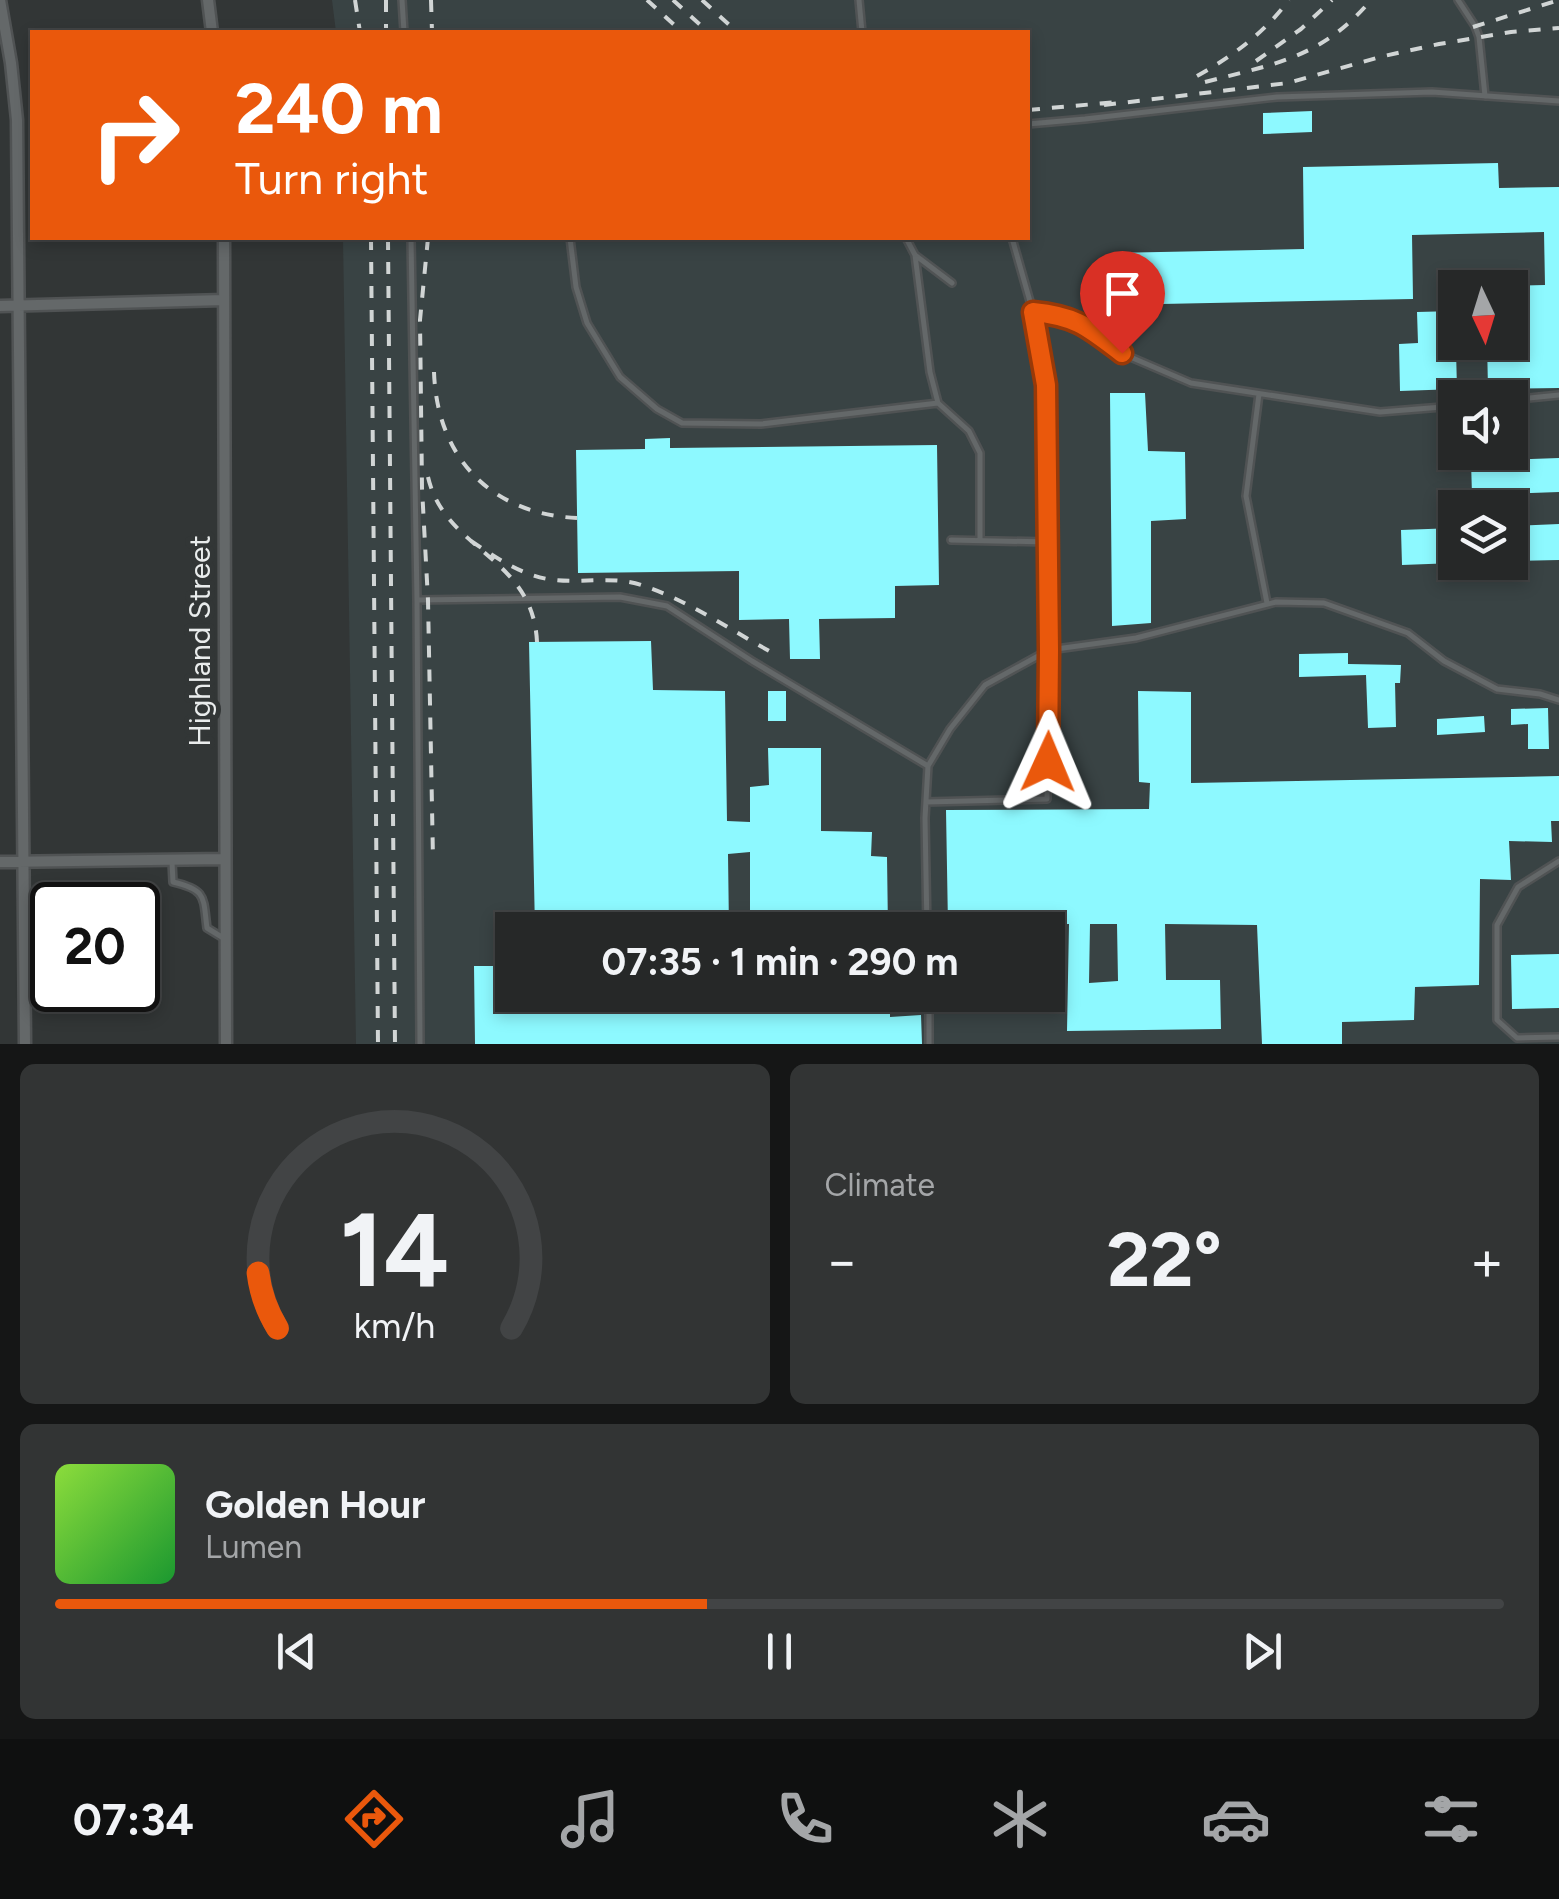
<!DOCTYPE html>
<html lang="en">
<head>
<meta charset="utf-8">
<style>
	:root { --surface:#262828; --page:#323434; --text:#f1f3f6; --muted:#a4a6a8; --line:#424445; --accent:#ea580c }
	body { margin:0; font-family:Figtree,sans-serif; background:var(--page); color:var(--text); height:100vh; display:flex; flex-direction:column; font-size:38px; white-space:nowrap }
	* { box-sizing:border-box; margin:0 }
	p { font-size:32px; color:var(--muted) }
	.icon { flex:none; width:55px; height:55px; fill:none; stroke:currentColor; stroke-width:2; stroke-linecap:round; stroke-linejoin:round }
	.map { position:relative; height:1044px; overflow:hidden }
	.panel { display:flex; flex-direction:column; gap:20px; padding:20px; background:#151616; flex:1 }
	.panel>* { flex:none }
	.top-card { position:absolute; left:30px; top:30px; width:1000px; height:210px; border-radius:0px; box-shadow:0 5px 15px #0003,0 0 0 2px var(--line); background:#ea580c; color:#fff; overflow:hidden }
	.needle { width:65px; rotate:176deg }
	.tools { position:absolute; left:1438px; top:270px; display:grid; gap:20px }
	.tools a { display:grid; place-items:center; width:90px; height:90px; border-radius:0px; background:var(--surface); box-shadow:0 5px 15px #0003,0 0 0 2px var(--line); font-size:50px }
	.speed { position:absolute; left:30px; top:882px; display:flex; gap:20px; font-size:50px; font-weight:700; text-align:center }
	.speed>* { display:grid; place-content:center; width:130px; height:130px; border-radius:50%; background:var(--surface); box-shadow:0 5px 15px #0003,0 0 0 2px var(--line); line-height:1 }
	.speed .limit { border:5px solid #111; border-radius:15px; background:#fff; color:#111 }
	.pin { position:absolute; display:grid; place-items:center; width:85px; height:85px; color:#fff; margin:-102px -42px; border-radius:50% 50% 50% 0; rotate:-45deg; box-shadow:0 0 10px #0007 }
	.pin .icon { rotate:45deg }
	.me { position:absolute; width:110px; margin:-55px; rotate:1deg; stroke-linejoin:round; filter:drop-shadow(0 0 8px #0008) }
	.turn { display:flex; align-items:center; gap:35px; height:210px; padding:0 40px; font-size:45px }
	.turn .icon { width:130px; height:130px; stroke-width:2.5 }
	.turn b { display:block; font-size:70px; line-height:85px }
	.big { font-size:75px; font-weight:700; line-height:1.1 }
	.panel .widget { flex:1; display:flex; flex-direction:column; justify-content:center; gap:15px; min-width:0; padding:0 35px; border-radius:15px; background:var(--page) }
	.panel .dial { align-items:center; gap:0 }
	.dial svg { height:260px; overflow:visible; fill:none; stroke:var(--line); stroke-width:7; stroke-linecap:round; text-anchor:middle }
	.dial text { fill:var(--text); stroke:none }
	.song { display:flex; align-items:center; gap:30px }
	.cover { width:120px; height:120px; border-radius:15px; background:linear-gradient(135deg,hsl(90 70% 55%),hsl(130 70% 35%)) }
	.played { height:10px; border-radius:5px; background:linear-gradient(90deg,var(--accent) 45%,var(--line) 45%) }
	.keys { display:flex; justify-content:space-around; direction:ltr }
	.heat { display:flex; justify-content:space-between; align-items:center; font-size:55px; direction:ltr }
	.panel .tiles { flex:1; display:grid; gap:20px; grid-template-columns:1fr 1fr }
	.widget:last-child { grid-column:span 2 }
	.trip { position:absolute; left:495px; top:912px; width:570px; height:100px; border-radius:0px; background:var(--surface); box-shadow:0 5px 15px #0003,0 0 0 2px var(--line); font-weight:700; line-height:100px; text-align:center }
	.menu { display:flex; height:160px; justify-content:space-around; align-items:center; background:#0f1010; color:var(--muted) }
	.menu .icon { width:70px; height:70px }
	.menu .selected { color:var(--accent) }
	.menu b { font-size:45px; color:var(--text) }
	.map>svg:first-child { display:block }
</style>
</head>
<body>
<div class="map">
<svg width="1559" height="1044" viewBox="0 0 1559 1044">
	<rect width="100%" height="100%" fill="#323636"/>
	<path fill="#394344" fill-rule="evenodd" d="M332,0H1559V1044H356L343,238H1028V32H336ZM1455,288H1510V342H1455ZM1455,398H1510V452H1455ZM1455,508H1510V562H1455ZM512,930H1048V995H512Z"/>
	<path fill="#8df9ff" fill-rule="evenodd" d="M1312,111V132L1263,134V113Z
		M1498,163L1499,188L1559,187V388L1488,389L1487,342H1510V286L1545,285L1544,232L1412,235L1413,299L1112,305L1111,253L1304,249L1303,167Z
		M1455,311L1457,389L1400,391L1399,344L1418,343L1417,312Z
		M1110,393H1145L1148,451L1185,452L1186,519L1151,521V623L1112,626Z
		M670,438V448L937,445L939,585L895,586V618L819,619L820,659H790L789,619L739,620V571L578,573L576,450L645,449V439Z
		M1559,458V492L1472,495L1471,461Z
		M1559,524V560L1510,561V526Z
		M1455,528V563L1402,565L1401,530Z
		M651,641L653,690L725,691L727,821L750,822V787L769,785L768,748H821V831L872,832L871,856L887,857L888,930H750V852L728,854L729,930H535L529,642Z
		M1348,653V664L1401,665L1400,683H1395L1396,727L1368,728L1366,675L1299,677V654Z
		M768,691H786V721H768Z
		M1138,691L1191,692V783L1559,776V821H1551L1552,842L1509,841L1511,880L1480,879L1479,985L1415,987L1414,1020L1342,1022V1044H1262L1257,925L1165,924L1166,980H1220L1221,1029L1067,1031L1069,924L948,926L946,810L1149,809L1150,783L1139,782ZM1090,924H1117L1118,981L1089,983Z
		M1548,708L1549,749H1528V724L1511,725V709Z
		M1484,716L1485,732L1437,735V719Z
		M1559,954V1008L1512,1009L1511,955Z
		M474,966H512V995H890V1017L921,1015L922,1044H475Z"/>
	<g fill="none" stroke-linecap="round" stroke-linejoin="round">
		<g stroke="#505354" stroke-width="10">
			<path id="service" d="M402,0L404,32
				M859,0L862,32
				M1458,0L1475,26L1479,37L1485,96
				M1028,124L1085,119L1277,97L1432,92L1559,101
				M411,238L417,600L420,1044
				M570,238L576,287L587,323L620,377L657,409L682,423L761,424L938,403
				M906,238L915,255L952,283
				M915,255L930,372L938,403L969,431L980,453V539
				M1033,312L1062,315L1089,328L1121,353L1191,383L1380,412L1455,406
				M1259,394L1246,496L1267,603
				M1510,400L1559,395
				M951,540L1048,542
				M417,600L620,597L667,606L752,661L928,766
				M926,802L1047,799L1049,650L1046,385L1033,312L1012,238
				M1559,861L1518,887L1497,925V1020L1517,1038L1559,1037
				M172,862L173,882C207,890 203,897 207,928L225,939
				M927,930L925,818L928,766L950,729L985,685L1049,650L1136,638L1276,602L1324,603L1408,633L1444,661L1497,689L1540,694L1559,700
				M929,995V1044"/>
		</g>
		<g stroke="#505354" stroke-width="15">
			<path id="minor" d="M0,0L11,63L17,120L25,1044
				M208,0L212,32
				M224,238L226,1044
				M0,306L224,300
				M0,862L224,859"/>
		</g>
		<use href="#service" stroke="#646869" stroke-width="5"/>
		<use href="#minor" stroke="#646869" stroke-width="10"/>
		<path stroke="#d1d5d5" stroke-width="4" stroke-dasharray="12 12" stroke-linecap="butt" d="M355,0L360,32
			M386,0V32
			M431,0L432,32
			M647,0L682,32
			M673,0L708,32
			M702,0L737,32
			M1473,27L1559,0
			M1256,61L1301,29L1332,0
			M1197,76C1233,56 1264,33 1289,0
			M1205,82C1274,64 1322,58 1371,0
			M1104,105L1288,83L1384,56L1439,44L1511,32L1559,28
			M1028,110L1117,102
			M371,238L378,1044
			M388,238L395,1044
			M428,238L420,320L422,488L428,600L433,859
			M434,372C437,458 491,514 577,518
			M428,477C445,551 533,556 537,642
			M471,541C497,558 523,577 555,580C584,583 614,576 641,585C686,599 732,631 773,653"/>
	</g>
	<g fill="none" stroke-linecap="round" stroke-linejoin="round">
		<g stroke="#983908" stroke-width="25">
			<path id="route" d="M1048,762L1049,650L1046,385L1033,312C1076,316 1088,327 1122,353"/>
		</g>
		<use href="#route" stroke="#ea580c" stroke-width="18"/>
	</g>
	<g text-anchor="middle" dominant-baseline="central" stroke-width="10" stroke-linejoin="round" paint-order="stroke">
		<g font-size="30" fill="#e9ecec" stroke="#323636">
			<text transform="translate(199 641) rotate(-90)">Highland Street</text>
		</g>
	</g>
</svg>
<div class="tools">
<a><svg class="needle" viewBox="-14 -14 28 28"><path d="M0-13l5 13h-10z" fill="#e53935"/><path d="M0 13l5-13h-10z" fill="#a4a6a8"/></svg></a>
<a><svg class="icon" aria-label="sound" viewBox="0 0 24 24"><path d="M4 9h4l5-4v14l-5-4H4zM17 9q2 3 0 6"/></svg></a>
<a><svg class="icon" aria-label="layers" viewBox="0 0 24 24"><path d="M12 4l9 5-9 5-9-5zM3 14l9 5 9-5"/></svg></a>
</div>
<div class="speed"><div class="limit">20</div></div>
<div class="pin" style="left:1122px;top:353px;background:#d93025"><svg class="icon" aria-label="arrive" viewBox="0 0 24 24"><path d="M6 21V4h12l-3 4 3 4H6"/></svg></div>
<svg class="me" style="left:1048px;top:762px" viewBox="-20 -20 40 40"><path d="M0-17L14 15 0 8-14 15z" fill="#ea580c" stroke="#fff" stroke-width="4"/></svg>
<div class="trip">07:35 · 1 min · 290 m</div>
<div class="top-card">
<div class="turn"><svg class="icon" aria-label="right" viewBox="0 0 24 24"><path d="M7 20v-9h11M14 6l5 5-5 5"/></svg><div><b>240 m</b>Turn right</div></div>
</div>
</div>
<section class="panel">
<div class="tiles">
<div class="widget dial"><svg viewBox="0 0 100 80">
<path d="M14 69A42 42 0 1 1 86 69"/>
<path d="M14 69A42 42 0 0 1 8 52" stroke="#ea580c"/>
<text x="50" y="56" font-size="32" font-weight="700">14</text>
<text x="50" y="72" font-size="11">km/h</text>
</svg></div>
<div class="widget"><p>Climate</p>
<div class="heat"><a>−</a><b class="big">22°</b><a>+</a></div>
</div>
<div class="widget">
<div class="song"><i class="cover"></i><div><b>Golden Hour</b><p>Lumen</p></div></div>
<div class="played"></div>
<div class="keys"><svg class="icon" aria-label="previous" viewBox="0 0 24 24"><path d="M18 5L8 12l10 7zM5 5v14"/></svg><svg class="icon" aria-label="pause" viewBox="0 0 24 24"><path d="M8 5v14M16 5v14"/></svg><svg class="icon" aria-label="next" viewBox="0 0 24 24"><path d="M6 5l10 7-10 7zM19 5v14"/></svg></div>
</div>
</div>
</section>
<nav class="menu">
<b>07:34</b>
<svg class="icon selected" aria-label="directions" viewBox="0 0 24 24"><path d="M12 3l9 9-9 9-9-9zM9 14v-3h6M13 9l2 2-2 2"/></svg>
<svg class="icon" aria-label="music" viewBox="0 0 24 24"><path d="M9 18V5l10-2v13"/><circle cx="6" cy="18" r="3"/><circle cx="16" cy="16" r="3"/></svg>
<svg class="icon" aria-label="phone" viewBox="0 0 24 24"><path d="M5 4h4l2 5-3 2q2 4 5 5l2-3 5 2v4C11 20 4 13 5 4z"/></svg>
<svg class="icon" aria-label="climate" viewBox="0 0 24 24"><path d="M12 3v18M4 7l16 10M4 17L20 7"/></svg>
<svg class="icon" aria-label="car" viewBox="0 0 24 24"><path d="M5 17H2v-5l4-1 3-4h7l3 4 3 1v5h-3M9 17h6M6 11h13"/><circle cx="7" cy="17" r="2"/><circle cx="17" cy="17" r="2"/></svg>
<svg class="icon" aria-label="filters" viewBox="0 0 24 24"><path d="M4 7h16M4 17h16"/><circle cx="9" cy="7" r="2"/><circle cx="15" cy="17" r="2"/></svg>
</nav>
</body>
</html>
